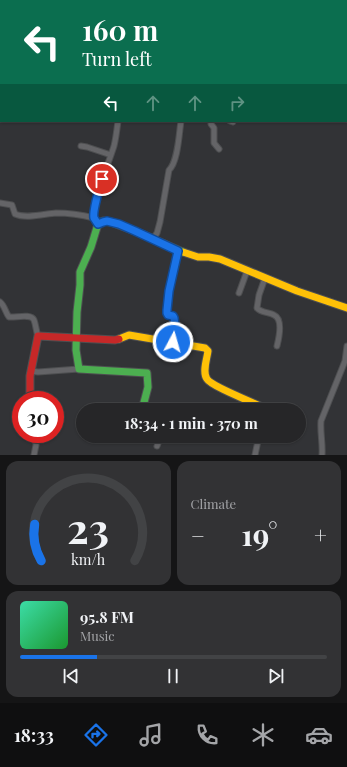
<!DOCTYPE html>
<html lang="en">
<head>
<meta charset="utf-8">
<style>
	:root { --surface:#262628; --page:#323234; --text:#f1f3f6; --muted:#a4a5a8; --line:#424345; --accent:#1a73e8 }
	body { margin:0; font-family:"Playfair Display",serif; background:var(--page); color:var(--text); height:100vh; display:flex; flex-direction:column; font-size:15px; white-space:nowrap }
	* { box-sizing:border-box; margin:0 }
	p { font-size:13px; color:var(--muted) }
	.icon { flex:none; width:22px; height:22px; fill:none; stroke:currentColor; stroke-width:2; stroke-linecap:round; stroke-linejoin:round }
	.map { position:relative; height:455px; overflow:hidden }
	.side { display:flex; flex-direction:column; gap:6px; padding:6px; background:#151516; flex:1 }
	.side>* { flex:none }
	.hud { position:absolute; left:0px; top:0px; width:347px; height:122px; box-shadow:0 1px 3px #0004,0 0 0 1px var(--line); background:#0b6e4f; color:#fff; overflow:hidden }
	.speed { position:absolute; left:12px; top:391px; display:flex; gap:8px; font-size:20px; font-weight:700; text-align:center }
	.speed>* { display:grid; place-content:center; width:52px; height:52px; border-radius:50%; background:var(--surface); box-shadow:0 1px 3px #0004,0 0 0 1px var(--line); line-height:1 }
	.speed .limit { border:6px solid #d22; background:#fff; color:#111 }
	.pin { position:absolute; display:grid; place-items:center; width:34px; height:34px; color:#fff; margin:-17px; border:2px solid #fff; border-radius:50%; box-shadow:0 1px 4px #0007 }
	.me { position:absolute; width:44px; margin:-22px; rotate:6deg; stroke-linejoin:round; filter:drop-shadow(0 0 3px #0008) }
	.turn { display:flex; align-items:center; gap:14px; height:84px; padding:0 16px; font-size:18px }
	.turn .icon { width:52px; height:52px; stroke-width:2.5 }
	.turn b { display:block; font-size:28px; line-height:34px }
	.lanes { display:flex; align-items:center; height:38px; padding:0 16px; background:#0003; justify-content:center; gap:20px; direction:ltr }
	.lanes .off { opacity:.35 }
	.big { font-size:30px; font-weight:700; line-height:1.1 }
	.side .card { flex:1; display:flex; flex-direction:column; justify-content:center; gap:6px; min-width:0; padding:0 14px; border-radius:12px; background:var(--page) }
	.side .dial { align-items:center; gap:0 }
	.dial svg { height:104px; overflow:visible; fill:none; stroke:var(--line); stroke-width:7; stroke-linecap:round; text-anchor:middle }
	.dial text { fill:var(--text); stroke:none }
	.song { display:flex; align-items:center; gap:12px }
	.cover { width:48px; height:48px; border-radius:6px; background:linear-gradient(135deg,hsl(160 70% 55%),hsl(130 70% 35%)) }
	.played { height:4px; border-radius:2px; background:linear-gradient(90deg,var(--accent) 25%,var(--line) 25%) }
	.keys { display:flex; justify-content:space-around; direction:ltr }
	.heat { display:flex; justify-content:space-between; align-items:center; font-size:22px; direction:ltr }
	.side .tiles { flex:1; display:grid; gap:6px; grid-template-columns:1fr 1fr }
	.card:last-child { grid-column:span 2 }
	.trip { position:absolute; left:76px; top:403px; width:230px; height:40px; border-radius:20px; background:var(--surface); box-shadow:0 1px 3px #0004,0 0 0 1px var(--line); font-weight:700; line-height:40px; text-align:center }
	.dock { display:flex; height:64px; justify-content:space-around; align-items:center; background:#0f0f10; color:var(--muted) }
	.dock .icon { width:28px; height:28px }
	.dock .on { color:var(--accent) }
	.dock b { font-size:18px; color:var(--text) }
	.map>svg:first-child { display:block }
</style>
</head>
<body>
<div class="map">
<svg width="347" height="455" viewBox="0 0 347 455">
	<rect width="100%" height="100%" fill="#323336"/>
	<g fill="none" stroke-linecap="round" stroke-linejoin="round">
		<g stroke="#4e4f51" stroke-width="7">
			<path id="street" d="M341,0V1
				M132,1V0
				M234,1V0
				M0,14H1
				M346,39L347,37
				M211,121V124L214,128V143L219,149
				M230,121L233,122
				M81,146L87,147L111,155
				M0,203L12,205L15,214C26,219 44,214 56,213C69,213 82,215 94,218
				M98,224L94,217C95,194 107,168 114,146C116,138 117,129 118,121
				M153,239L157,233L160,222L169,170C178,162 179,134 181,121
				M265,278L259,295L257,308C261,313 269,312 274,315C283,319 279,338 277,346
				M239,293L247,271
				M0,302C5,306 5,312 9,317C15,318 31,313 34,320C36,325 36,331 38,336
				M173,342L175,324L174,318L173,316L168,315C164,305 175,264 178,251
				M31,371L38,372L79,369
				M247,436L258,439
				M157,446L161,436
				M34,455L36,445L35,434
				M255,455L259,436
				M322,455C323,444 320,433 321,421L345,361L347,346"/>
		</g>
		<g stroke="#4e4f51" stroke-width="9">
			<path id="fast" d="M142,410L148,387L147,373L79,369L76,350L77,312L80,285V272L91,247L98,224L103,221L111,222L135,231L183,252"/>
		</g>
		<g stroke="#4e4f51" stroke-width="9">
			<path id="slow" d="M183,252L198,257H209L220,259L297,291L347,308
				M119,339L129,335L205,348L208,351C207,359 202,372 207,379C211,386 252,402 262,407L264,410"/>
		</g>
		<g stroke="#4e4f51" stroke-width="9">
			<path id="jam" d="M30,400V376L38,336L115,340L119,339"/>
		</g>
		<use href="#street" stroke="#646467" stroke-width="5"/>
		<use href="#fast" stroke="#4caf50" stroke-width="7"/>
		<use href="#slow" stroke="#ffc107" stroke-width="7"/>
		<use href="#jam" stroke="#c62828" stroke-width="7"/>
	</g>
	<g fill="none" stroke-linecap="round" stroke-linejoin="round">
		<g stroke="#114b97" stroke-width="10">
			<path id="route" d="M102,179C100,187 92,211 94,218C95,219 97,223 98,224L103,222L107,221L119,224L135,231L178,251L169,291L167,310V313L168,315L173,316L174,318L175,324L173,342"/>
		</g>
		<use href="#route" stroke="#1a73e8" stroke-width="7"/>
	</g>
</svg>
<div class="speed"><div class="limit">30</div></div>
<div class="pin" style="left:102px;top:179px;background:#d93025"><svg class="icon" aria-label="arrive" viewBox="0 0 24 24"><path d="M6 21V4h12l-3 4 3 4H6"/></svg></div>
<svg class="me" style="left:173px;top:342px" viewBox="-20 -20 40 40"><circle r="17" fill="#1a73e8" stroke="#fff" stroke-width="3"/><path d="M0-11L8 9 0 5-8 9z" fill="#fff"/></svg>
<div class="trip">18:34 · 1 min · 370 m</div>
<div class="hud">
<div class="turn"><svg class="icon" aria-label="left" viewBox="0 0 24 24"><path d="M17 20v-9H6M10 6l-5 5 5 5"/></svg><div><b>160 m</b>Turn left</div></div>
<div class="lanes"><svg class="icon" aria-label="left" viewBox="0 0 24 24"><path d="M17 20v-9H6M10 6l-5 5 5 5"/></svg><svg class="icon off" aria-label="ahead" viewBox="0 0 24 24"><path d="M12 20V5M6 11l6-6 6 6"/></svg><svg class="icon off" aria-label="ahead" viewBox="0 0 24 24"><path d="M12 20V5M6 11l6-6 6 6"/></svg><svg class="icon off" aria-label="right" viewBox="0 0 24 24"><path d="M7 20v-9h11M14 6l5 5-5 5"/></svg></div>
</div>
</div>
<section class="side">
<div class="tiles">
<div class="card dial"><svg viewBox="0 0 100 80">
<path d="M14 69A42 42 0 1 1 86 69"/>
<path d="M14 69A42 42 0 0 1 9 41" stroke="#1a73e8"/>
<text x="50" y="56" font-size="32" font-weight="700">23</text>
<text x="50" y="72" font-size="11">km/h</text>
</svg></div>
<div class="card"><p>Climate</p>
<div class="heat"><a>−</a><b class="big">19°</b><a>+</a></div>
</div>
<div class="card">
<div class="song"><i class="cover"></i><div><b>95.8 FM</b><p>Music</p></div></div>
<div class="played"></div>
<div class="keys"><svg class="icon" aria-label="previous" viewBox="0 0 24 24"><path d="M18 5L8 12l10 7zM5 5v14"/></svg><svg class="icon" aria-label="pause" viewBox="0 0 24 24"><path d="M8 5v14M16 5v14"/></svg><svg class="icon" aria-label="next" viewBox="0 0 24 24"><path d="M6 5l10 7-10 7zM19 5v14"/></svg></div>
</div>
</div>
</section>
<nav class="dock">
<b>18:33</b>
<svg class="icon on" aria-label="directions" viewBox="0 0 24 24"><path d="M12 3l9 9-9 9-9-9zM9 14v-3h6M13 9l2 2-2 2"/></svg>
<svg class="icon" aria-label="music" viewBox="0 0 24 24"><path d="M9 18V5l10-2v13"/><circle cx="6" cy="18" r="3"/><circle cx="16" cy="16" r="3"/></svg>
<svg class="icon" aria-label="phone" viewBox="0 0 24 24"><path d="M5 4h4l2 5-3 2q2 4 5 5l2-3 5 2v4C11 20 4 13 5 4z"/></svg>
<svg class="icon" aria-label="climate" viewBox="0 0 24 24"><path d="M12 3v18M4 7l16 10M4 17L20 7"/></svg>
<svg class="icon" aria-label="car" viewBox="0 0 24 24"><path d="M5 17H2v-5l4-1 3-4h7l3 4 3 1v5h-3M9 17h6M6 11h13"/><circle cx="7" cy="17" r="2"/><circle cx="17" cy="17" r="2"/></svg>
</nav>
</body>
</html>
